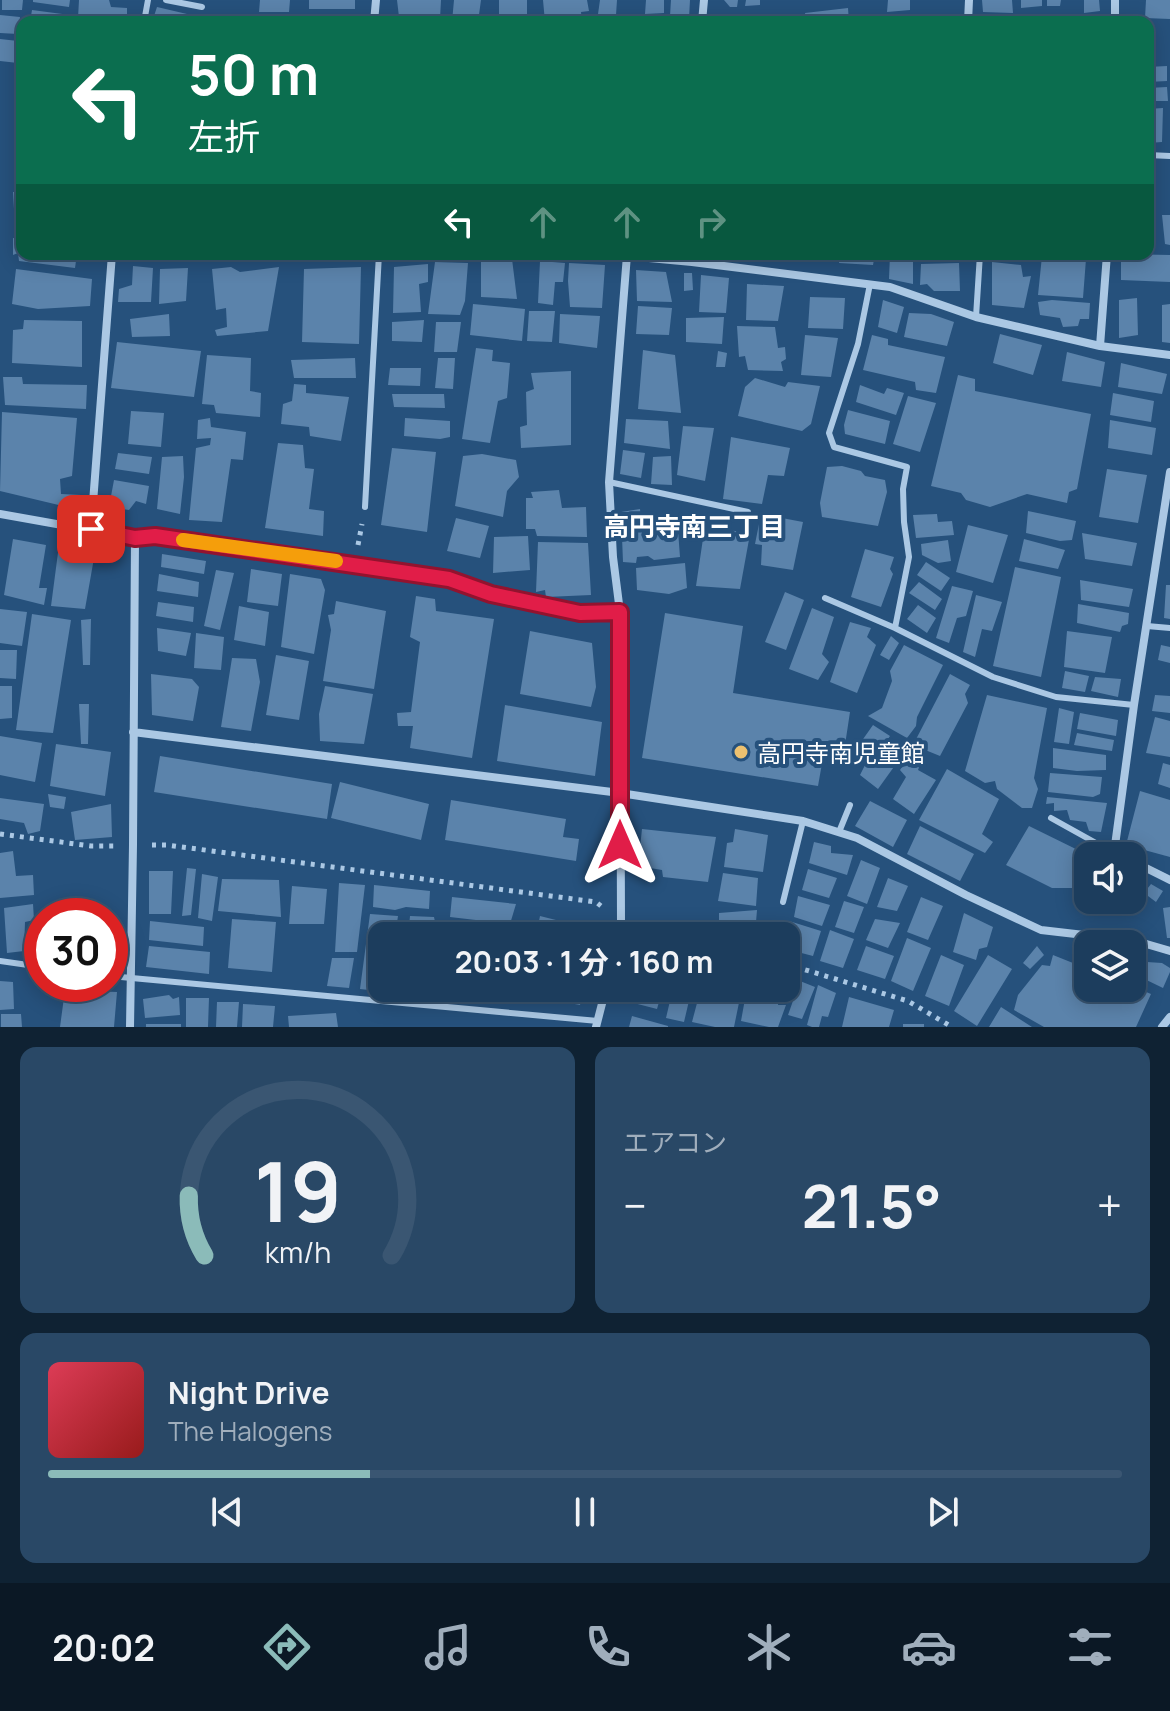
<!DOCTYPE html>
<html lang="ja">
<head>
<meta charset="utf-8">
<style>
	:root { --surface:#1c3d5d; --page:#294866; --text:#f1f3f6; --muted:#a0aebc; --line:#3a5672; --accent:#8bbbb9 }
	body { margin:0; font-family:Manrope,"Noto Sans JP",sans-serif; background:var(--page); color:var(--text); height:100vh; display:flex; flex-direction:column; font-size:30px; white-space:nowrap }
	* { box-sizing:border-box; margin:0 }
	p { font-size:26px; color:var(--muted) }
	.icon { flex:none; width:44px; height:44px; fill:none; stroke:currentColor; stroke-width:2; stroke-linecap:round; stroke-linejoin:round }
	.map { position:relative; height:1027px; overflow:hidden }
	.panel { display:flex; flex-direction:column; gap:20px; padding:20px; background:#0f2233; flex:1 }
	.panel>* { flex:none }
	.guide { position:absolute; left:16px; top:16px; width:1138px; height:244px; border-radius:16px; box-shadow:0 4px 20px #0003,0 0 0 2px var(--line); background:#0b6e4f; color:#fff; overflow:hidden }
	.tools { position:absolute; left:1074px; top:842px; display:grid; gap:16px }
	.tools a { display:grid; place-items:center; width:72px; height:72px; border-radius:16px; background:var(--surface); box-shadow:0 4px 20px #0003,0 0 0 2px var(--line); font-size:40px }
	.speed { position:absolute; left:24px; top:898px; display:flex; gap:16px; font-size:40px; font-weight:700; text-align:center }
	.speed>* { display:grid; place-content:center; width:104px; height:104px; border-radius:50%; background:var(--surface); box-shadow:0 4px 20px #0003,0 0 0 2px var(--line); line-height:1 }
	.speed .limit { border:12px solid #d22; background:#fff; color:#111 }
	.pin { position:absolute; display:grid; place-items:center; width:68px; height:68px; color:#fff; margin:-34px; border-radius:16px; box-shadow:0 4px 12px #0006 }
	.me { position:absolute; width:88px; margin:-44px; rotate:0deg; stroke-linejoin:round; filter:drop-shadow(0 0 6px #0008) }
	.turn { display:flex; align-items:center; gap:28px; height:168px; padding:0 40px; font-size:36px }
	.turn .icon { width:104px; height:104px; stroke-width:2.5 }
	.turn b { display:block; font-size:56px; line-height:68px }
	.lanes { display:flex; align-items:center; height:76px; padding:0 40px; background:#0003; justify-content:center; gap:40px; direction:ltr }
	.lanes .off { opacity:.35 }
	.big { font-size:60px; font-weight:700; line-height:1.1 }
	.panel .widget { flex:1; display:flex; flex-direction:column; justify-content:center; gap:12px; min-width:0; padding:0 28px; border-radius:16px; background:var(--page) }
	.panel .dial { align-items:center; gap:0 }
	.dial svg { height:208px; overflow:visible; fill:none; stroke:var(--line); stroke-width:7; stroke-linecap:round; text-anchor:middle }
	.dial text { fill:var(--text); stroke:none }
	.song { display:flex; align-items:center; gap:24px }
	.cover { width:96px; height:96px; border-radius:12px; background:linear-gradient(135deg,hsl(350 70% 55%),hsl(0 70% 35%)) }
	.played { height:8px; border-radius:4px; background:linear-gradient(90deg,var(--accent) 30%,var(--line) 30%) }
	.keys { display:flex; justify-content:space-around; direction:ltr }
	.heat { display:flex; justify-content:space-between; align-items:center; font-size:44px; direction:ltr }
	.panel .tiles { flex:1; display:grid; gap:20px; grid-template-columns:1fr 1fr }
	.widget:last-child { grid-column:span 2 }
	.trip { position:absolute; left:368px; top:922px; width:432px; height:80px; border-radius:16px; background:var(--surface); box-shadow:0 4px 20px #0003,0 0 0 2px var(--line); font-weight:700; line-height:80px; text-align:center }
	.tab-bar { display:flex; height:128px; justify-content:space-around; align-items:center; background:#0b1825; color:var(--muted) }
	.tab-bar .icon { width:56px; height:56px }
	.tab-bar .current { color:var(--accent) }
	.tab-bar b { font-size:36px; color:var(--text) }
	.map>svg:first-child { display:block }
</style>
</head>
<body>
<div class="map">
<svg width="1170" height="1027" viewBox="0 0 1170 1027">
	<rect width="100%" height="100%" fill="#26517c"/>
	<path fill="#5b83ab" d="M2,0H23L22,10H2Z
		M33,0H70L69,7L33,2Z
		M79,0H109L111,7L127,8V22H93V20L78,18Z
		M260,0H290L289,12H259Z
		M309,0H355V9H309Z
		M397,0H441L440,19L399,17Z
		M454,0H481L478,22H452Z
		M499,0H527V22H499Z
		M543,0H587L589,11L581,12L582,22H545Z
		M600,0H617L616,15L598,14Z
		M646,0H664V13L645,14Z
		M671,0H690L689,18L670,16Z
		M724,0H738L737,7H730Z
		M746,0H760V5L745,6Z
		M888,0H910V10L887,12Z
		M982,0H1012L1013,13L983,12Z
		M1021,0H1042V6L1021,8Z
		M1047,0H1061L1060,6H1047Z
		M1084,0H1099L1100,11L1084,13Z
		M1146,0H1170V19L1145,18Z
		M157,7L187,14V22H152Z
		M848,8L849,22H806L805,13Z
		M32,10L70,15V22H30Z
		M0,15L20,17L18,34L0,33Z
		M198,15L232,18L231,22H197Z
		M951,15L952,22H895L894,16Z
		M789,17V22H754V20Z
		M1015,18L1016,22H979V19Z
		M0,39L18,41V63L0,61Z
		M1167,66V81L1148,82V67Z
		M1167,87L1168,101H1148V88Z
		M1163,108L1162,142L1148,143V109Z
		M17,133L22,134V174L18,173L15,159Z
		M13,192H22V226H15Z
		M1162,215H1170V245L1165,244Z
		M1148,218H1155L1154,237L1148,236Z
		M13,238L22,239V254H77L75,268L19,261L18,253L13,255Z
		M792,254H822V258L792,257Z
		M840,254H875L873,265L839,263Z
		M890,254H913V284L889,279Z
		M921,254H960V258L921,260Z
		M1121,254L1170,255V282L1121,280Z
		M1042,256L1086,259L1083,298L1038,295Z
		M512,259L517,299L481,297V261Z
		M540,261L565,263L563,282H555L553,305L538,303Z
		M435,262L468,263L465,301L460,315L428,314Z
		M992,262L1021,265L1023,277L1031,276L1024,308L992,305Z
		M569,263L605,265L602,308L570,307L568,281Z
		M959,263L960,291H934L927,284L920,285L921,264Z
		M428,264V282L419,284L421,312L393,313L394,267Z
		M133,266L153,268L151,302H118L119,289L132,285Z
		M231,267L240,272L279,267L268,331L217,336L215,330L227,327L226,308L216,310L212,269Z
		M361,267L359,344L302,342L304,269Z
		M188,268L186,301L159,304L160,269Z
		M16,269L92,279L90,306L38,309L12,304Z
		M636,270L666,272L672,302L637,301Z
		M684,273H692L693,290L684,291Z
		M701,275L729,278L726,313L699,312Z
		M747,284L784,286L778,321L746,320Z
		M810,297L845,298L843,329L808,328Z
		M1137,298L1138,335L1119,338V300Z
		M883,300L904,307L897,333L878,327Z
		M1052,300L1090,303L1089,319H1080L1078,326L1063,327L1060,318L1040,315L1038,302Z
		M473,304L525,309L522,341L470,335Z
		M1170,304V343L1162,342V305Z
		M638,306L672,308L669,335L636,334Z
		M529,311H555L552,342L527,341Z
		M909,313L931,314L954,322L947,346L904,337Z
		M169,314L170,336L132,337L130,319Z
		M560,314L600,316L597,348L559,343Z
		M724,317L722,344L686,342V318Z
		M24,320L82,321V367L12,363L13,330L23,329Z
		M424,320L422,342L392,341V322Z
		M436,322H461L457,352H434Z
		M737,326L775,327L778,348L785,347L786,359L781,362L783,371L748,370L745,356L739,357Z
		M1000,334L1042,345L1033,375L993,363Z
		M805,335L838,338L831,377L801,375Z
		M872,335L888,339V345L945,357L936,393L916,390L915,382L863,370Z
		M117,342L201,351L194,397L111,388Z
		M476,348L493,350L492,361L510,363L507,398L498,401L490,443L462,439Z
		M643,350L675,355L681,413L638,409Z
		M718,351L727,353L725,367H716Z
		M1067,352L1105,362L1101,387L1062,381Z
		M207,355L251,358L250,391L261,393L260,417L216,413L214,405L202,404Z
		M355,358L356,378H294L291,360Z
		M438,358H455L453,389L435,388Z
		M1121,363L1167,374L1162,394L1118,387Z
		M390,368H421L420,386L388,385Z
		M571,371V445L521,448L520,427L527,425L526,392L534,389L531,373Z
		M958,375L975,379V391L1091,414L1077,489L1069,492L1067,503L1027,494L990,507L966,500L961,493L931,486Z
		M3,377H22L23,384L87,385L86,409L5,405Z
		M755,378L785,387L788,382L820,386L811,424L802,431L738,416L745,387Z
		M294,384L306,385V393L349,397L341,441L310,436L309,427L281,424L283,404L292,401Z
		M860,385L884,394L887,388L904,393L896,415L856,402Z
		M1113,393L1154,401L1151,422L1110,415Z
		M392,394H444L445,408L394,407Z
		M908,396L936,403L920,452L893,444Z
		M848,410L890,421L885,444L845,434L844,425Z
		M131,411L164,413L161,447L128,444Z
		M2,412L77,418L72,476L60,479L61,494L81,495V504L67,507L0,491Z
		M210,418L211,427L246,432L243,460L231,459L222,522L189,520L196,448L210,445L211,438L197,439L198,420Z
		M405,418L450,421V437L440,439L404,436Z
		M626,419L668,421L670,449L624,443Z
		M1110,420L1156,428L1152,455L1108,448Z
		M683,426L714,428L705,481L677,475Z
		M731,437L790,448L784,476L768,475L762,504L723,499Z
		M278,443L303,445L305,468L314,469L309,509L324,511L323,536L265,528Z
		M392,448L436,452L427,532L381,525Z
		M623,450L645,453L641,478L620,474Z
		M118,453L152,457L149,474L115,469Z
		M482,454L516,460L519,477L507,491L503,517L455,506L463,456Z
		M183,456L184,477L180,514L157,509L162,457Z
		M671,456L672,485L651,484L653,457Z
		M842,466L861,471L865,476L885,480L887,492L878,526L822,517L820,503L827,467Z
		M1107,469L1147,475L1138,523L1099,517Z
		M114,480L149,486L146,504L136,501L129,510L109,507Z
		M559,490L562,508L586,507L587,537L537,536L535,529H526V498H533L531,492Z
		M640,509L641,520L677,517L680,557L654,560L648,556L637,557L636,563L623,562L621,512Z
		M1028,511L1076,521L1072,540L1060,541L1026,533Z
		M761,514L803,522L793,570L761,565L762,545L755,544Z
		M937,514L938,522L952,521L954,535L916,538L913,515Z
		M456,518L489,526L480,558L447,551Z
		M705,525L750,534L740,589L696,586Z
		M968,525L1008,535L993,583L956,572Z
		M1082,533L1137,543L1132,566L1085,559Z
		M528,536L530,570L493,573L494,537Z
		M13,539L46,545L39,588H47L44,605L4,595Z
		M1024,539L1065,550L1058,569L1019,561Z
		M948,540L951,561L938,563L922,555L921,544Z
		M538,542L588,543L591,595L546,597L545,590L536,592Z
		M59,545L88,548V558H94L85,609L51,606Z
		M865,549L894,557L890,569L893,574L881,607L851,597Z
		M162,554L206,561L204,574L161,567Z
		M926,562L950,578L941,591L917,575Z
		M685,563L687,588L669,594L637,590L636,568Z
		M1015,567L1061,577L1041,677L993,666Z
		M251,569L282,574L278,606L247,602Z
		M216,570L234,573L220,630L204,626Z
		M159,574L199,582L198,597L157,591Z
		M290,574L321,579L325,590L314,654L281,647Z
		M1080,580L1133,589L1129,607L1081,600Z
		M919,582L942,599L935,610L909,593Z
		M1166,585H1170V619L1164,618Z
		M952,586L973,591L966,616L957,618L949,643L936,638Z
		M785,592L804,600L786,650L765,642Z
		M976,595L1002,602L992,631L982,629L975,657L963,652Z
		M416,596L435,599L436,611L494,619L472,758L410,748L413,726H398L397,713L411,712L420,642L410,637Z
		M336,601L386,611L374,689L323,681L331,630L328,615L334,614Z
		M158,602L194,607L193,622L156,616Z
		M1078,604L1129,613L1128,624L1122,626L1120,632L1077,623Z
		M918,605L936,618L927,633L907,619Z
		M239,606L269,612L265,646L234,640Z
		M812,608L834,617L822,654L829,662L818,680L789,669Z
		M0,609L27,612L22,646L0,643Z
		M665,613L743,626L733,693L850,712L845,745L826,741L818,786L642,758Z
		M32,614L71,620L53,733L16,730Z
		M91,619L90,665H83L81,620Z
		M850,622L871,628L867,637L876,645L857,693L830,682Z
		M157,628L191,633L186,656L158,651Z
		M530,631L592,643L596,687L591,707L520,694Z
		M1067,631L1112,637L1105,673L1064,667Z
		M196,633L224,637L221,670L194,668Z
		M891,636L899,643L889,660L880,655Z
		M904,645L943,665L917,717L916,726L907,738L868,716L882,708L892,681L890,671Z
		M1161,645L1170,647V663L1158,660Z
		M0,650H17L16,679L0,678Z
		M276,655L309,661L299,720L266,715Z
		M232,658L256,659L260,682L251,731L221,727Z
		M1065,671L1089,676L1085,692L1062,688Z
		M151,674L192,679L199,687L193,721L152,715Z
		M950,674L970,685L965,694L968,703L940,756L913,745Z
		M1095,677L1121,679L1118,697L1091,691Z
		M0,686H12V718L0,719Z
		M325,686L373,694L364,744L320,741L319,714Z
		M987,695L1047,708L1034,778L1038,789L1032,808H1022L997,789L995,781L985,783L965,771Z
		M1155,695L1170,696V713L1152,711Z
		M79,704H89L88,744H81Z
		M505,705L602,722L595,776L497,761Z
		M1059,708L1074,712L1069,744L1054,742Z
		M1080,713L1118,720L1116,736L1077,729Z
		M1155,717L1170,721V757L1146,753Z
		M873,725L890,736L884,745L901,757L878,789L860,775L865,765L858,759L865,748L861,742Z
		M1077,733L1114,740L1112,751L1074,745Z
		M0,736L42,743L35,782L0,775Z
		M56,744L111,752L105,796L50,786Z
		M1053,748L1106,755V770L1077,771L1053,768Z
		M912,752L922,759L918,770L936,780L914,814L893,799L906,777L900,770Z
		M160,756L332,784L327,819L154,792Z
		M1163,763L1170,765V788L1158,784Z
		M947,769L999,799L982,834L993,842L985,853L919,820Z
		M1050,773L1102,777L1100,794L1093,797L1048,792Z
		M340,782L429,804L421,840L331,818Z
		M1140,791L1170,800V857L1126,845Z
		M48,794L66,797L64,809L50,807Z
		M1047,797L1107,803L1101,832L1089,831L1086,822L1070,820L1067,810L1054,811V803L1046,804Z
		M0,798L44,804L40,831L28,834L24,823L0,819Z
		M451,800L566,819L563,837L579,839L576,861L445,840Z
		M870,801L907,820L893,847L855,826Z
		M111,804L112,837L75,840L71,812Z
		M920,826L974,854L960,881L907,854Z
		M1029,826L1088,855V888H1052L1006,865Z
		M642,829L716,837L708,882L663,877L662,870L638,866Z
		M735,829L768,835L763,872L724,867L727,843L733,842Z
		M814,842L831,846V853L853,855L847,875L809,863Z
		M13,851L16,876L33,875L34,895L0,898V853Z
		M861,860L880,868L867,904L847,896Z
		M187,868L196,869L191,915L182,916Z
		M808,869L837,878L829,898L802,890Z
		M149,871H173L171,914H149Z
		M723,873L758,878L756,906L718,901Z
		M202,874L218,877L212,921L198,918Z
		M888,878L908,886L897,911L877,907Z
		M222,879L279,880L281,917L218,911Z
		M339,883L365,885L357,952H335Z
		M1151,884L1163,891L1156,902L1144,893Z
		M374,885L430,891L429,909L406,907L395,910L373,907Z
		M292,886L327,889L324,924H289Z
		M798,896L830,905L822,926L794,917Z
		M452,897L516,904L510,924L450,917Z
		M921,897L943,906L928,940L907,932Z
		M844,901L864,907L854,933L835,927Z
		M33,904L34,920L25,922L24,951L7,953L4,908Z
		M1170,907V938H1167L1163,908Z
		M757,910L755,934H719V913Z
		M964,913L993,927L987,947L979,949L976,960L953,952Z
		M370,914L398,916L395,936H382V988H388L387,992L360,989Z
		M410,916L434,917L438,936H408Z
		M540,916L596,930L595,936H536Z
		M232,919L276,922L272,972L228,968Z
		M875,919L900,923L888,948L866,940Z
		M42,921V953H36L37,924Z
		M150,921L204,927L203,946L149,940Z
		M789,921L821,931L813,956L786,949L785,936Z
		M461,926L510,933L509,936H460Z
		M830,930L854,939L843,968L820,961Z
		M110,931H119L118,961L110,960Z
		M907,938L931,948L913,991L891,981Z
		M149,946L210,952L209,974L146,967Z
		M866,946L894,956L885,979L857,970Z
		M1037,946L1044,955L1030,969L1023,963Z
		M941,955L964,965L949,1006L925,996Z
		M988,955L1012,969L977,1026L954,1011Z
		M1053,955L1088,969V988H1132V986L1151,994L1136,1027H1044L1014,1010L1018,995L1042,965L1050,966Z
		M332,958H354L349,988L327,986Z
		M1132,961L1162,963L1170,968V972L1163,988L1132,973Z
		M0,981L13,982L14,1009L0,1010Z
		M800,981L815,987L802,1019L788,1015Z
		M818,985L836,993L828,1017L822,1016L819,1027H812L807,1025Z
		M464,988H502L501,995L464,990Z
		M523,988H584L580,1005L522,994Z
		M625,988H663L657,1009L622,1000Z
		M673,988H692L684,1022L666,1018Z
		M701,988H742L734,1027H715L692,1022Z
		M747,988H780L778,1005H786L778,1027H769L741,1021Z
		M65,990L117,992L114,1027H60Z
		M169,995L173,999L179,997L180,1015L145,1018L143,999Z
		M849,997L894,1010L889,1027H842Z
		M186,998H209L208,1027H186Z
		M217,1002H239L237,1027H216Z
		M243,1004L275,1006L273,1027H242Z
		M1001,1007L1032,1027H989Z
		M336,1013L338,1027H289L288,1016Z
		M1,1014H21L22,1027H1Z
		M632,1016L668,1026V1027H629Z
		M146,1024H181V1027H146Z
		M903,1024H924V1027H903Z"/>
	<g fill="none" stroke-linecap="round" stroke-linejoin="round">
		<path stroke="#abc8e4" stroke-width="5" stroke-dasharray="4 6" stroke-linecap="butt" d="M358,545L362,524
			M0,834L91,846H114
			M152,845H167L596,902L601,906
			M640,927L677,936
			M786,964L908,1001L952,1027"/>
		<path stroke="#abc8e4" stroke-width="6" d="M166,0L202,7
			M144,22L148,0
			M1148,155L1170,156
			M870,284L858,344L829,433L834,447L907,467L903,489L904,522L909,557L895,628
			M976,317L980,254
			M609,482L748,512
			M365,507L379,254
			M825,598L895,628L993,677L1056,697L1134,705
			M1147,626L1170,628
			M1051,818L1114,853
			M839,832L850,805
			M783,902L803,821
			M0,961L42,967
			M110,976L598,1021"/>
		<path stroke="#abc8e4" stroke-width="8" d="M374,22L376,0
			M702,22L704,0
			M968,22L969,0
			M1115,22V0
			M606,254L692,262L890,287L976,317L1100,346L1170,355
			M1100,346L1107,254
			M0,514L135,538L155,536L449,579L491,594L580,613L620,612
			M91,529L112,254
			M133,732L620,793L803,821L857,838L966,895L1041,930L1136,941L1170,951
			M1121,856L1114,853L1134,705L1170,472
			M1132,861L1170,880
			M618,936L621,923L620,612L613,557L609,482L627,255
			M130,1027L133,845L135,538
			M596,1027L606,988
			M1162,1027L1170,1017"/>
	</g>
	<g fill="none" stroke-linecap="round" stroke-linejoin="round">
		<g stroke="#92132f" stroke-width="20">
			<path id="route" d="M91,529L135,538L155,536L449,579L491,594L580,613L620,612V845"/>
		</g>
		<use href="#route" stroke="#e11d48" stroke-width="14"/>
		<path stroke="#f59e0b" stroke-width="14" d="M183,540L336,561"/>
	</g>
	<circle fill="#edc170" stroke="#26517c" stroke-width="3" cx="741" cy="752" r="8"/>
	<g text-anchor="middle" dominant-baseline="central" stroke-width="8" stroke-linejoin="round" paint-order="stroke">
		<g font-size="24" fill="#fff" stroke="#26517c" text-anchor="start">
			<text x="757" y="752">高円寺南児童館</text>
		</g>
		<g font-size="26" font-weight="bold" fill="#fff" stroke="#26517c">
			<text x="694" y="526">高円寺南三丁目</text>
		</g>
	</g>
</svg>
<div class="tools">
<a><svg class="icon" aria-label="sound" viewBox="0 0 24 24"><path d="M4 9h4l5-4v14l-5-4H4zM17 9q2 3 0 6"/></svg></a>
<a><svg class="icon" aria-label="layers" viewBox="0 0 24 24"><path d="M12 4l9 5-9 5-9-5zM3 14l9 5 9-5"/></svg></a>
</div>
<div class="speed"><div class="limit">30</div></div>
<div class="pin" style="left:91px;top:529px;background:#d93025"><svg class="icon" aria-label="arrive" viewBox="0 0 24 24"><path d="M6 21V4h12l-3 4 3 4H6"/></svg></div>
<svg class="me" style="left:620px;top:845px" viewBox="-20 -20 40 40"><path d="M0-17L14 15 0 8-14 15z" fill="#e11d48" stroke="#fff" stroke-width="4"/></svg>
<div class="trip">20:03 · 1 分 · 160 m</div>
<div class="guide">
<div class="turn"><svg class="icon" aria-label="left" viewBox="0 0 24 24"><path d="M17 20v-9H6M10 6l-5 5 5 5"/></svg><div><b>50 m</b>左折</div></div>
<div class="lanes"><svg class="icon" aria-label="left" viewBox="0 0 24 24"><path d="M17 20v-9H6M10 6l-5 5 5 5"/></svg><svg class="icon off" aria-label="ahead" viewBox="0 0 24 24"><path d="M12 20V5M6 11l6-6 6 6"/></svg><svg class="icon off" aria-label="ahead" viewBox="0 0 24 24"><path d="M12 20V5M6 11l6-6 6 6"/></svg><svg class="icon off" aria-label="right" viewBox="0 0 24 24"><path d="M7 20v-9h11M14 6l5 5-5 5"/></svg></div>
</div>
</div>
<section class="panel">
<div class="tiles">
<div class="widget dial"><svg viewBox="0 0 100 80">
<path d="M14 69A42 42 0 1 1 86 69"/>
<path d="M14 69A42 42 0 0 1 8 46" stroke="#8bbbb9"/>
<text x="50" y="56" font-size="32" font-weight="700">19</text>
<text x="50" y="72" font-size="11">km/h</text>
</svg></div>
<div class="widget"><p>エアコン</p>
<div class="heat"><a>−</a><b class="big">21.5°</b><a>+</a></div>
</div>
<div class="widget">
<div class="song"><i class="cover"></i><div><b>Night Drive</b><p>The Halogens</p></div></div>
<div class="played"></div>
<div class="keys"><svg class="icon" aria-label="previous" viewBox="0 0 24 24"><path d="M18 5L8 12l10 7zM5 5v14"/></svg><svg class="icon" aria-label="pause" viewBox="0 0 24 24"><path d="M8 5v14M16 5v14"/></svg><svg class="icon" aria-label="next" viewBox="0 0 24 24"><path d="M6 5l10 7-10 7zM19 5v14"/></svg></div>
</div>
</div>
</section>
<nav class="tab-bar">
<b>20:02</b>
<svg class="icon current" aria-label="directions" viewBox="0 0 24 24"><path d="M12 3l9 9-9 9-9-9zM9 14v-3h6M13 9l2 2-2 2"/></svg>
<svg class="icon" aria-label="music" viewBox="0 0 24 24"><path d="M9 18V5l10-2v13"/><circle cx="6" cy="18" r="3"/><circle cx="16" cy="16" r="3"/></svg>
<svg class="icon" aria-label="phone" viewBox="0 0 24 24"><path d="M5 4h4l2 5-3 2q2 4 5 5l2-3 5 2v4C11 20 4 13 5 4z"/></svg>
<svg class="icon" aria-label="climate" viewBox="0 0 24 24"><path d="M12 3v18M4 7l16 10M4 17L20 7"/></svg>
<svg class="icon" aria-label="car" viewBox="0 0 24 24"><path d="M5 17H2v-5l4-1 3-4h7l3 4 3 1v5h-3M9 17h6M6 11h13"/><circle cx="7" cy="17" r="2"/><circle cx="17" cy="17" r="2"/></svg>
<svg class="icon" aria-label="filters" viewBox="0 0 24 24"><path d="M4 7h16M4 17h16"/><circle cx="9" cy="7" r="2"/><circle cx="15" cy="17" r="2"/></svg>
</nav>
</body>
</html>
